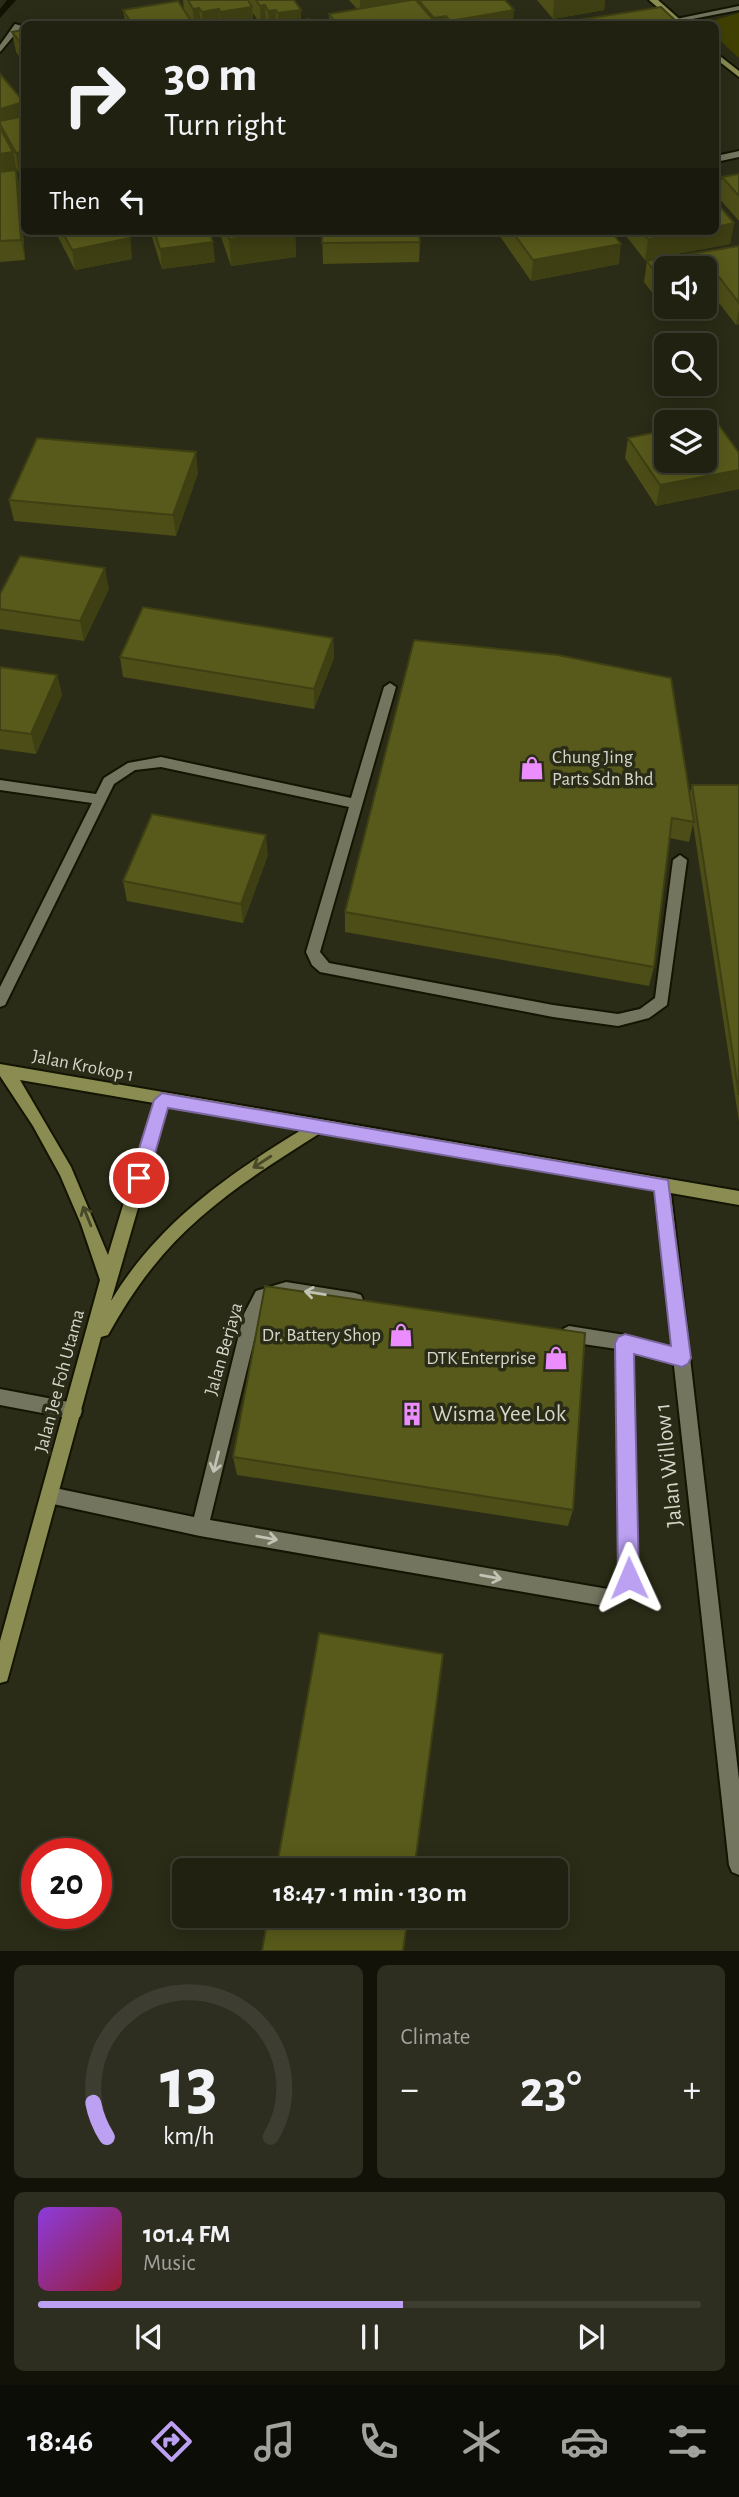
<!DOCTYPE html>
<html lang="en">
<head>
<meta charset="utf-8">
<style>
	:root { --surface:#202111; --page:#2d2e1f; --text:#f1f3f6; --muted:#a2a39f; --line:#3d3e31; --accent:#bca0f2 }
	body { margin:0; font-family:"Alegreya Sans",sans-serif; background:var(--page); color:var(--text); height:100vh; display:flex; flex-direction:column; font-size:26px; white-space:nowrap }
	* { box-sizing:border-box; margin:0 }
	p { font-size:23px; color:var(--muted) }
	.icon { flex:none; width:38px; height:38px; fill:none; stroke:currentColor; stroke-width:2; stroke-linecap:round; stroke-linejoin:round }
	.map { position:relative; height:1951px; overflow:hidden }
	.drawer { display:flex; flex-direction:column; gap:14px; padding:14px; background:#121209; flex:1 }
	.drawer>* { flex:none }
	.hud { position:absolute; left:21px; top:21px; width:698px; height:214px; border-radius:10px; box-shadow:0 4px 18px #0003,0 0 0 2px var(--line); background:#202111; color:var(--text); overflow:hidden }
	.controls { position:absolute; left:654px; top:256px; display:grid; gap:14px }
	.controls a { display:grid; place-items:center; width:63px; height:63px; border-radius:10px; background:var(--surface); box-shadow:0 4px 18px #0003,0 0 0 2px var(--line); font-size:35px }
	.speed { position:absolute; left:21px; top:1838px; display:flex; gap:14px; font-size:35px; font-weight:700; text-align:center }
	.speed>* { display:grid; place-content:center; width:91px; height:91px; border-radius:50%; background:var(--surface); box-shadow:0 4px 18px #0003,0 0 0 2px var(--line); line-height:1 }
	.speed .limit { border:10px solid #d22; background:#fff; color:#111 }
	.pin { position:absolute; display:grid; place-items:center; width:60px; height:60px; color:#fff; margin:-30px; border:4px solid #fff; border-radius:50%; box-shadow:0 2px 7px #0007 }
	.me { position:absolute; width:77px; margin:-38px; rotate:359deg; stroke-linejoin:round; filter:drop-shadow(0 0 5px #0008) }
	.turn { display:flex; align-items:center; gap:24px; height:147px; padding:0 28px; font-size:32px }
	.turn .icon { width:91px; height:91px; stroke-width:2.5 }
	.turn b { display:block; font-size:49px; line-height:60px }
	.then { display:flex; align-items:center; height:66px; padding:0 28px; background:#0003; gap:14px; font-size:26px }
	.big { font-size:52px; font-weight:700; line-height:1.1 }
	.drawer .widget { flex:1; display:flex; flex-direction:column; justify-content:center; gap:10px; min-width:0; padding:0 24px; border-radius:10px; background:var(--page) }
	.drawer .dial { align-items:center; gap:0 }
	.dial svg { height:182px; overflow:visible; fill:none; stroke:var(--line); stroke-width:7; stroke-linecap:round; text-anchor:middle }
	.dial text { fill:var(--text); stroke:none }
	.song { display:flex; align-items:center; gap:21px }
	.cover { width:84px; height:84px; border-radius:10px; background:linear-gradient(135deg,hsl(270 70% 55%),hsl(350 70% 35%)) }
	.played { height:7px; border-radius:4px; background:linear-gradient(90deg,var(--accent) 55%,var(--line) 55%) }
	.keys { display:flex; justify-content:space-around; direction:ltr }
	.heat { display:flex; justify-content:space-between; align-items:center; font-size:38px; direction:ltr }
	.drawer .tiles { flex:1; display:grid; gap:14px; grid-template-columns:1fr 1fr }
	.widget:last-child { grid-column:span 2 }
	.trip { position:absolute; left:172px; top:1858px; width:396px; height:70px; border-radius:10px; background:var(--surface); box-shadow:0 4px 18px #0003,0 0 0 2px var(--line); font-weight:700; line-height:70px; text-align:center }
	.tab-bar { display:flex; height:112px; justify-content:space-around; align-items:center; background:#0d0d07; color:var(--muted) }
	.tab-bar .icon { width:49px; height:49px }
	.tab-bar .on { color:var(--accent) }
	.tab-bar b { font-size:32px; color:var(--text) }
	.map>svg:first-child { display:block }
</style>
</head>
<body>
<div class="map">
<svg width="739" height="1951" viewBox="0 0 739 1951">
	<rect width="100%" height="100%" fill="#2a2c17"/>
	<path fill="#3f4000" d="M739,13V58L716,37V24H701Z"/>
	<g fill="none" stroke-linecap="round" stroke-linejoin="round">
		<path fill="#111202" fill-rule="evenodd" d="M7,0H16L0,18V9Z"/>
		<g stroke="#131402" stroke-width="4">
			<path id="lane" d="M739,6V10L666,24H652Z
				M15,24L22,26L0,52V45Z
				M390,683L396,687L320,952L329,963L553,1005L618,1014L640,1009L655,998L673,860L680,855L687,860L667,1005L649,1018L618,1026L553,1017L320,972L312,965L306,952L349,807L161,767L135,770L114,784L5,1005L0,1007V987L92,803L0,790V780L96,794L104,778L128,763L161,757L351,798L384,687Z
				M286,1282L355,1293L361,1295L363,1300L361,1305L355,1307L286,1296L267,1302L260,1316L210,1520L608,1589L616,1584L620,1576L617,1349L569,1342L563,1339L561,1334L563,1329L569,1326L625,1335L682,1350L688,1352L690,1358L688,1364L682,1366L633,1353L638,1578L628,1596L610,1607L200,1536L44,1502L41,1496L44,1490L50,1487L194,1517L244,1314L256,1291Z
				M0,1389L74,1403L80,1405L82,1411L80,1417L74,1419L0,1405Z"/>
		</g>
		<g stroke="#131402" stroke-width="4">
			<path id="street" d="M739,151V157L716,162V156Z
				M662,1178L667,1180L670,1185L739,1780V1875L732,1872L729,1865L654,1185L657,1180Z"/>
		</g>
		<g stroke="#131402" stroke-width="4">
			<path id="secondary" d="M649,0H658L685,24H677Z
				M716,53L739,71V77L716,59Z
				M0,1064L739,1191V1205L322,1132C260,1171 197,1210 152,1268C135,1289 121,1312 108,1335L101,1337L9,1674L7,1681L0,1683V1641L100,1280L81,1224L60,1175L33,1126L0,1076ZM20,1080L154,1103L108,1255L71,1167ZM168,1105L303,1129C227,1175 157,1224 111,1301Z"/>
		</g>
		<use href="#lane" fill="#73755e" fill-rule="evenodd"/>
		<use href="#street" fill="#73755e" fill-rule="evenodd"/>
		<use href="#secondary" fill="#8a8c52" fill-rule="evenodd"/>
	</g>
	<path fill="#4c4d17" d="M183,0H294L301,10V21L314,24H260L253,13V24H127L125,21L123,10L184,11Z
		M349,0H505L513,24H329V14L357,9Z
		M537,0H605L604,10L553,19Z
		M24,30V63L16,52L12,32Z
		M0,74L24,102V172L19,173L15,166L20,190L25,260L0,262Z
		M739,174V221L718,197L722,177Z
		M734,223L730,244L645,260L622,231H716Z
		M55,231H126L130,238L132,259L75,270Z
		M150,231H209L215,262L162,269Z
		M219,231H295L296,257L231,266Z
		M322,231L420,242L419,262L323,264Z
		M499,231H611L619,264L531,281L499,235Z
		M739,246V324L736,325L712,294L660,303L644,282L647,261Z
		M628,438L739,453V489L656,506L625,458Z
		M198,473L176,536L14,521L9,500Z
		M109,589L84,641L0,629V594Z
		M333,638L334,658L314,709L123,677L120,657Z
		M0,667L57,675L62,695L36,754L0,749Z
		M692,785H739V1122L693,824L689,842L670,838L654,967L649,986L345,932V912L689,796Z
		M268,855L243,923L127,901L123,881Z
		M233,1457L573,1510L568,1526L237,1475Z"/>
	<path fill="#3e3f13" d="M360,0H408L407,6L360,14Z
		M554,0H605L604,10L553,19Z
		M265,5L266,24H261L260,6Z
		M252,7L253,24H221L220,12Z
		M199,8L201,24H194L193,9Z
		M219,9L220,24H203L202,12Z
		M276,10V24H269L268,11Z
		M301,10V24H278V13Z
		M514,10L513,24H450V21Z
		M446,16V24H434V18Z
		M24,102V123L0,124V109Z
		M13,152L20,190L25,260L21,240L0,175V154Z
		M24,152V172L19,173L16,153Z
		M734,223L730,244L645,260L648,239L692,231H716V227Z
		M289,231H295L296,257L231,266L229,239Z
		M130,238L132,259L75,270L72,250Z
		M213,242L215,262L162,269L160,249Z
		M621,244L619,264L531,281L533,260Z
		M716,273L712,294L705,295V275Z
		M667,282V302L660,303L663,283Z
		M739,308V324L736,325Z
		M196,452L198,473L176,536L173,515Z
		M739,470V489L656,506L660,485Z
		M105,568L109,589L84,641L80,621Z
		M333,638L334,658L314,709V689Z
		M57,675L62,695L36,754L31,734Z
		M266,835L268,855L243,923L241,904Z"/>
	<path fill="#585a1b" stroke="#3e3f13" stroke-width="2" d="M188,0H248L252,7L220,12L219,9L202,12L199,8L193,9Z
		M256,0H294L301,10L278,13L276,10L268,11L265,5L260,6Z
		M411,0H416L437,24H337L329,14Z
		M423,0H505L514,10L450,21L446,16L434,18L419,1Z
		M178,1L193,24H132L123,10Z
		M661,7L679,24H553Z
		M309,19L314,24H281Z
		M69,20L73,24H48Z
		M24,30V47L12,32Z
		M0,74L24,102L0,109Z
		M24,116V152L16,153L0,124V121Z
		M0,128L13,152L0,154Z
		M16,170L21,240L0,241V172Z
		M739,174V196L722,177Z
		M716,202L734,223L716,227Z
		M62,231H126L130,238L72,250Z
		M154,231H209L213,242L160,249Z
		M226,231H289L229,239Z
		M322,231H419L420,242L322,243Z
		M512,231H611L621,244L533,260Z
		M641,231H692L648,239Z
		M739,246V303L716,273L705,275V268H667V282L663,283L647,261Z
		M716,421L739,453V470L660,485L628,438L667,430V460H705V423Z
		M37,438L196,452L173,515L9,500Z
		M20,556L105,568L80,621L0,609V594Z
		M143,607L333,638L314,689L120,657Z
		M414,640L558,655L671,678L694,822L672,818L654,967L345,912Z
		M0,667L57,675L31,734L0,730Z
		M692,785H739V1095Z
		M152,814L266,835L241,904L123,881Z
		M265,1286L585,1333L573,1510L233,1457Z
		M319,1633L443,1654L414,1871H276Z
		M268,1916H408L403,1951H262Z"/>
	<defs><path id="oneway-shaft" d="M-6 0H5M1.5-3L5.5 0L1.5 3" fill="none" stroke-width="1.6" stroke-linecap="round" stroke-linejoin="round" transform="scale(1.75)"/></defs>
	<g stroke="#474929">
		<use href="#oneway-shaft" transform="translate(262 1162) rotate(147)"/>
		<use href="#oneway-shaft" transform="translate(87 1216) rotate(-112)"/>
	</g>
	<g stroke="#c1c3b4">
		<use href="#oneway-shaft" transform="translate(315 1293) rotate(-171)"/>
		<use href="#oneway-shaft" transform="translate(216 1462) rotate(104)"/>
		<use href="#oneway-shaft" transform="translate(267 1538) rotate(10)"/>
		<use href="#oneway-shaft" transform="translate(491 1577) rotate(10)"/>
	</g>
	<path fill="#bca0f2" stroke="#7a689d" stroke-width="2" d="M162,1093L668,1180L691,1358L688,1364L682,1367L634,1354L639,1578L636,1586L629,1589L621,1586L618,1578L615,1343L618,1337L625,1334L671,1346L654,1191L168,1108L148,1178L139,1185L130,1178L154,1100Z"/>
	<defs>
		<g id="shop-bare" transform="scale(1.89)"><path d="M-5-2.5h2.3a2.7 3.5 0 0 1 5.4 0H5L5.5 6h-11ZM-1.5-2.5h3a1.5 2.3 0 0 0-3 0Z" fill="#eb8dfc" stroke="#2a2c17" stroke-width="2.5" paint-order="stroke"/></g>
		<g id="building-bare" transform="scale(1.89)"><path d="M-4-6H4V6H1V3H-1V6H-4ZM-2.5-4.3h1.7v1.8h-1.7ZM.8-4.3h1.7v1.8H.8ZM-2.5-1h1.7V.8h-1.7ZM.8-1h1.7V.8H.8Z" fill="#eb8dfc" stroke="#2a2c17" stroke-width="2.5" paint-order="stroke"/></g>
	</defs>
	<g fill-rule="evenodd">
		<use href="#shop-bare" x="532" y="768"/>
		<use href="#shop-bare" x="401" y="1335"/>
		<use href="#shop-bare" x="556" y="1358"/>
		<use href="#building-bare" x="412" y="1414"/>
	</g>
	<g text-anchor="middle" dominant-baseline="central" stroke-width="7" stroke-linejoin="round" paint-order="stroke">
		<g font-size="19" fill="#d4d6c9" stroke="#2a2c17" text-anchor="end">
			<text x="552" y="757" text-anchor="start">Chung Jing<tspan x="552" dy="22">Parts Sdn Bhd</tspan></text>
			<text x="381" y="1335">Dr. Battery Shop</text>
			<text x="536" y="1358">DTK Enterprise</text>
		</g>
		<g font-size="19" fill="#d4d6c9" stroke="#2a2c17">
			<text transform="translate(83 1066) rotate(11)">Jalan Krokop 1</text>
			<text transform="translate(224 1349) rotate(-74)">Jalan Berjaya</text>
			<text transform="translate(60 1381) rotate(-75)">Jalan Jee Foh Utama</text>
		</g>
		<g font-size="23" fill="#d4d6c9" stroke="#2a2c17" text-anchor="start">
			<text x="432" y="1414">Wisma Yee Lok</text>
		</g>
		<g font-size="23" fill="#d4d6c9" stroke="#2a2c17">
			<text transform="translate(669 1465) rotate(-96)">Jalan Willow 1</text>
		</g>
	</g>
</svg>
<div class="controls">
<a><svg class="icon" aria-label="sound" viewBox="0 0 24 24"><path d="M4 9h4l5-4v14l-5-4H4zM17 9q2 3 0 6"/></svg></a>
<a><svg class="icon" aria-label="search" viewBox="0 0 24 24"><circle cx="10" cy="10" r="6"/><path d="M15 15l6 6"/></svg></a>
<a><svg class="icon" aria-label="layers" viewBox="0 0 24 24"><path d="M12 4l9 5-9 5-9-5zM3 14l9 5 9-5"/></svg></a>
</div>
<div class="speed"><div class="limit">20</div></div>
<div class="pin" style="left:139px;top:1178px;background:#d93025"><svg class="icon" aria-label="arrive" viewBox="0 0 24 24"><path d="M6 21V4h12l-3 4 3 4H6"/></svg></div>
<svg class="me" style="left:629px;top:1578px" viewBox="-20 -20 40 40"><path d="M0-17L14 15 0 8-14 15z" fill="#bca0f2" stroke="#fff" stroke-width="4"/></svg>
<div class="trip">18:47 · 1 min · 130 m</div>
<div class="hud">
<div class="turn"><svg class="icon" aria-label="right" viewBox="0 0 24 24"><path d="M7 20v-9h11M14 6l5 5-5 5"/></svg><div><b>30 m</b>Turn right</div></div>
<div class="then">Then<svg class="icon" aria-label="left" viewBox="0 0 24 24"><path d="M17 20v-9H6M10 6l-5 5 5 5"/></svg></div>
</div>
</div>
<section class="drawer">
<div class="tiles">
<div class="widget dial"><svg viewBox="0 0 100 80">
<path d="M14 69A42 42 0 1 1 86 69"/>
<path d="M14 69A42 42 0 0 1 8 54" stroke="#bca0f2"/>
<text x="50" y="56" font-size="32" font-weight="700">13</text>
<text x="50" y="72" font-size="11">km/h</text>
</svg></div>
<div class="widget"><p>Climate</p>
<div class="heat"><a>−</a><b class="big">23°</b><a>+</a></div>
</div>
<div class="widget">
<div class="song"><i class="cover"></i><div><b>101.4 FM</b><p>Music</p></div></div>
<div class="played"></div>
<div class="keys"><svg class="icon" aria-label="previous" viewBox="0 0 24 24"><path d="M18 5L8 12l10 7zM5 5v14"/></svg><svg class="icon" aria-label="pause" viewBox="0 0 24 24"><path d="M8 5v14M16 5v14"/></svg><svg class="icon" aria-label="next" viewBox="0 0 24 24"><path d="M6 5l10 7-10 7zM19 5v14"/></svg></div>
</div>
</div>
</section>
<nav class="tab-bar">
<b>18:46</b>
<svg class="icon on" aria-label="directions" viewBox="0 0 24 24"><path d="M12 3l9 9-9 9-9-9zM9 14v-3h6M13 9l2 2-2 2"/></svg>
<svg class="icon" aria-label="music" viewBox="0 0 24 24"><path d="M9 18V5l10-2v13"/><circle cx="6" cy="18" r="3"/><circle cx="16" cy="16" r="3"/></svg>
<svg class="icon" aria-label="phone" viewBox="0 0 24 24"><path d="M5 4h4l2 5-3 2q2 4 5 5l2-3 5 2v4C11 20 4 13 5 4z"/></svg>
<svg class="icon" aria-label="climate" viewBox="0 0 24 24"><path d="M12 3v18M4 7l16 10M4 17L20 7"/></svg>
<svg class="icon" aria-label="car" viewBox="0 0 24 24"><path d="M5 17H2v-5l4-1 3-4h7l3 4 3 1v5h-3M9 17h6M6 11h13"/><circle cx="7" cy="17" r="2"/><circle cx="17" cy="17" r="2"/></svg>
<svg class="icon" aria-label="filters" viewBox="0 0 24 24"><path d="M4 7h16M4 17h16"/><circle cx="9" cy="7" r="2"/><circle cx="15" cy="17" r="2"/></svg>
</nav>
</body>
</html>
